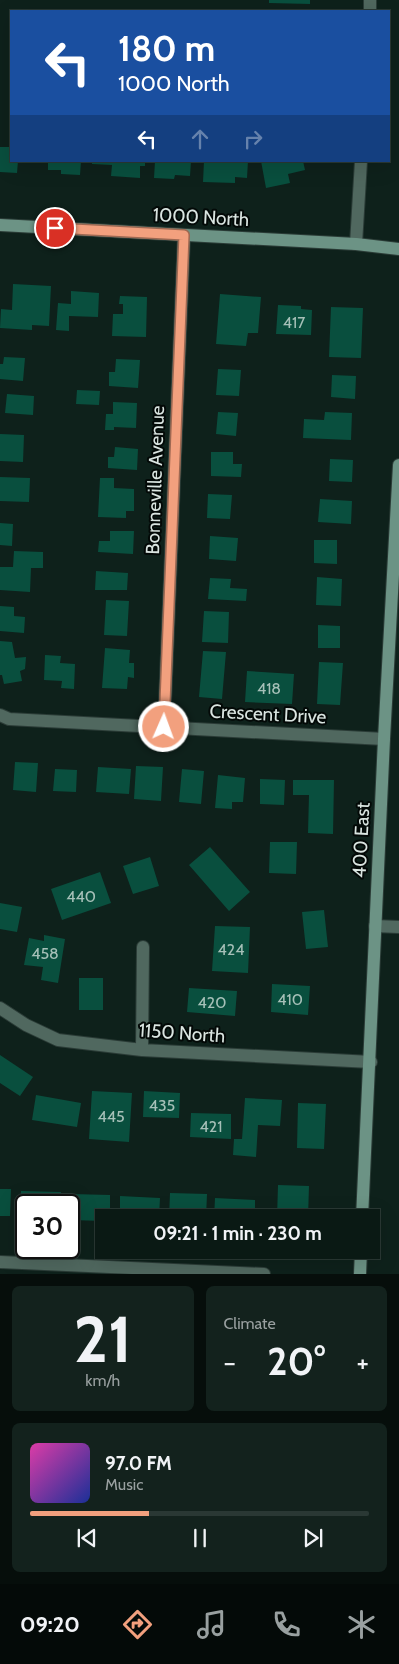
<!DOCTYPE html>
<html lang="en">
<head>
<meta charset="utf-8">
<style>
	:root { --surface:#0a1914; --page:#13221d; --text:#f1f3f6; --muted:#99a0a0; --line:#2a3834; --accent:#f2a07e }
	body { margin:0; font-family:Cabin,sans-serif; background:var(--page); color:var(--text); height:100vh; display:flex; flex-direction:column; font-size:19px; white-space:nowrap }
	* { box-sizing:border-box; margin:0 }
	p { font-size:16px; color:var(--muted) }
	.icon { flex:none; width:28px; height:28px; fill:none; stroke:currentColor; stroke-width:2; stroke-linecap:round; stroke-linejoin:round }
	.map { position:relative; height:1274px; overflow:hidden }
	.details { display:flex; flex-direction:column; gap:12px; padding:12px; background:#060e0b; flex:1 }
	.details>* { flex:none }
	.top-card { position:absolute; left:10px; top:10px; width:380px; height:152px; border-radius:0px; box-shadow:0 5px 20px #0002,0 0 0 1px var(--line); background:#1a4fa0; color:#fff; overflow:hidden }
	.speed { position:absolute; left:15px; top:1194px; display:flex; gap:10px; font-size:25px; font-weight:700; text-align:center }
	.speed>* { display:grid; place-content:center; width:65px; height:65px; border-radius:50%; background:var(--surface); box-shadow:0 5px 20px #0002,0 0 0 1px var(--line); line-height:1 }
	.speed .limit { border:2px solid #111; border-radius:8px; background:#fff; color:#111 }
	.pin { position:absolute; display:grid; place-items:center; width:42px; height:42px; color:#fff; margin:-21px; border:2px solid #fff; border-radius:50%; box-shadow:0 1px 5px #0007 }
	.me { position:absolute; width:55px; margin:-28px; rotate:2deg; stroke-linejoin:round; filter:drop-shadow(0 0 4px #0008) }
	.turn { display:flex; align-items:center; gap:18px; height:105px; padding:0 25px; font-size:22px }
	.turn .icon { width:65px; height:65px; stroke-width:2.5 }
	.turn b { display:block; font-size:35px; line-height:42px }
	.lanes { display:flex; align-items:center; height:48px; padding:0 25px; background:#0003; justify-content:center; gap:25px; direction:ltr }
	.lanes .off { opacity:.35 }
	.big { font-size:38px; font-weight:700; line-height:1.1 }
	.details .card { flex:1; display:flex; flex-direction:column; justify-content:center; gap:8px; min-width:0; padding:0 18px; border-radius:8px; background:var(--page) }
	.details .dial { align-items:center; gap:0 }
	.dial b { font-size:65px; line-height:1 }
	.song { display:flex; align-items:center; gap:15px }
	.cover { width:60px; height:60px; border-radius:8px; background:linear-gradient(135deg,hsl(320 70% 55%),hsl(230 70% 35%)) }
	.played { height:5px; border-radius:2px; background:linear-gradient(90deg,var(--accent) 35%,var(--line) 35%) }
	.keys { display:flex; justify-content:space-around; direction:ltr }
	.heat { display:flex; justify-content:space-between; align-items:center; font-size:28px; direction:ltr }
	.details .tiles { flex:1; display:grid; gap:12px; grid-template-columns:1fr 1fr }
	.card:last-child { grid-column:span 2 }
	.trip { position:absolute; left:95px; top:1209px; width:285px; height:50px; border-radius:0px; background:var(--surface); box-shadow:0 5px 20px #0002,0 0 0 1px var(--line); font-weight:700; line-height:50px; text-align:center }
	.dock { display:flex; height:80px; justify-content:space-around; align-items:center; background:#040a08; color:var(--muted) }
	.dock .icon { width:35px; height:35px }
	.dock .on { color:var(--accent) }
	.dock b { font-size:22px; color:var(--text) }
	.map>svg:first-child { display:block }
</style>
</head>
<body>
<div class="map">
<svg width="399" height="1274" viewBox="0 0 399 1274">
	<rect width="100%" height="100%" fill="#0e211b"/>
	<path fill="#094f3e" d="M269,0H310V4L269,3Z
		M0,147H11V161H18L17,173L0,172Z
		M48,161H81L80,175L61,174V170H48Z
		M92,161H145V166H140V178L111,176L112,165L92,164Z
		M155,161H191L190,176L175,175L174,179L154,178Z
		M204,161H248L247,178L235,177V183L203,182Z
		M261,161H303L305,170L288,174L290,183L266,188Z
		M13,284L51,286L49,326L32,325V330L0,328L1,309L12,310Z
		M71,291L99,293L98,317L69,316V331L56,330L58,303L71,304Z
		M220,294L261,297L258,333H248L246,346L216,344Z
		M120,296L147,297L146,337L112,336L113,314H123V304H119Z
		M278,305L301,306V309L312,310L311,335L276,334Z
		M331,307L363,308L361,358L329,357Z
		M4,357L25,358L23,381L0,379V364H3Z
		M116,359L140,360L138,388L109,386V372H115Z
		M218,369L241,370L239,396L216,395Z
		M332,375L356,376L355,399L331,397Z
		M77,390L100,391L99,405L76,404Z
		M7,394L34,396L33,415L5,413Z
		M113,402L137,403L136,428L114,427V430H105L106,414H113Z
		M218,412L238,413L236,436L216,434Z
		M325,412L352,413L351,440L303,438L304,419L324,420Z
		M0,434L24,435L23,462L0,461Z
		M115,447L138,449L137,470L108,468V457H114Z
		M211,452H233V464H242L241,477L211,476Z
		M330,459L353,460L352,482L329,481Z
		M0,477L30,478L29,502L0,501Z
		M100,478H114V488L134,489V511H126V518L98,517Z
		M208,494L232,495L230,519L207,518Z
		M320,499L352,501L351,524L318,522Z
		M0,523L13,524L12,546L0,545Z
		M110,531H134L133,554L98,552L99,541H110Z
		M210,536L238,538L236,561L209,559Z
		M314,540H337V564L314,563Z
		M14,551L43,552V568H31L30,592L0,590V567H13Z
		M96,571L128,573L127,590H95Z
		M317,577L342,579L341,606L316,605Z
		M210,578L231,579L230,588L247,589L246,601L208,599Z
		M106,600L129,601L127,636L104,635Z
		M0,606L14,607V616L25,617L24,633L0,631Z
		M204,611L229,612L228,643L202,642Z
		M318,625L340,626V648H318Z
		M0,641L12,642L15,658L26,657L25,669L20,671L22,681L4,684L2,675H0Z
		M105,648L130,650L129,663H134V678L128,677L127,689L102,688Z
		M203,651L226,652L222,699L199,697Z
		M45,655L61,656L60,663L75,664L74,689L61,688L62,681L44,680Z
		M319,662L343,663L340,705L317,704Z
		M247,671L294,674L292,704L245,702Z
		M15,762L38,763L36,792L13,790Z
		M136,766L163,767L161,801L134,799Z
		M98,767L131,769L129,794L96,792Z
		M55,769L77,770L76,792L53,791Z
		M182,769L204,771L201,804L179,802Z
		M218,775L245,778L243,802H232V809L215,808Z
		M260,779L285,780L284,805L260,804Z
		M293,780H334L333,834L308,833L309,795H293Z
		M270,842H297L296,874L269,873Z
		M210,847L250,892L229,911L189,865Z
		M150,857L159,886L133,894L123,866Z
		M100,872L111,903L62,920L51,889Z
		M0,903L22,907L17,932L0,929Z
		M324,910L328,947L306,949L302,912Z
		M215,926L250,927L248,973L212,971Z
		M44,935L65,939L58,983L41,980L43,967L24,965L29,938L44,941Z
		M79,978H103V1010H79Z
		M272,984L310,986L308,1015L271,1012Z
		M189,988L237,991L235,1016L187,1012Z
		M0,1055L33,1077L20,1096L0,1083Z
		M92,1091L132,1093L129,1142L89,1139Z
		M144,1091L180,1093L179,1118L143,1117Z
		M36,1095L81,1103L77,1127L32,1120Z
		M245,1098L282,1100L280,1126L258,1125L256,1157L233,1155L234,1139H242Z
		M298,1103L326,1104L324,1149L297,1148Z
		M191,1113L231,1114V1139L190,1137Z
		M278,1185L309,1186L308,1218H277Z
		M0,1189H11L10,1216H0Z
		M21,1191L61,1192L60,1205H26V1219L20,1218Z
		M170,1193L207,1194L206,1218H169Z
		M71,1194L110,1195V1218H104V1221L70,1220Z
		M120,1196L160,1198L159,1218H120Z
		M215,1198L255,1200V1218H214Z"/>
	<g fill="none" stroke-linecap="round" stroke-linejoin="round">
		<g stroke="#2b3c37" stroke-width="14">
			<path id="street" d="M370,11V0
				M356,244L361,161
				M0,715L9,719L384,739
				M164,727L184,235
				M375,926L399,927
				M0,1008L26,1025L58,1040L142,1050L371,1062
				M142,1050L143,947
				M0,1262L264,1274"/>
		</g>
		<g stroke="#2b3c37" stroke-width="14">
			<path id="secondary" d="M0,225L356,244L399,249
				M362,1218L384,739L399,465
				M360,1274L361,1250"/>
		</g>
		<use href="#street" stroke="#50685f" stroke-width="12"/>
		<use href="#secondary" stroke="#6c9385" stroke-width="12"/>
	</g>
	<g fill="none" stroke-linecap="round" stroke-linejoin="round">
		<g stroke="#9d6852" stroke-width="12">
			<path id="route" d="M55,228L184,235L164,727"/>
		</g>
		<use href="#route" stroke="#f2a07e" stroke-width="9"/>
	</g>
	<g text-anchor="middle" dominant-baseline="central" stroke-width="4" stroke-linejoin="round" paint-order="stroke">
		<g font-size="16" fill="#a6c0b8">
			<text x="294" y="322">417</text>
			<text x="269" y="688">418</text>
			<text x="81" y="896">440</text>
			<text x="231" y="949">424</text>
			<text x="45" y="953">458</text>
			<text x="290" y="999">410</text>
			<text x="212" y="1002">420</text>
			<text x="162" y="1105">435</text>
			<text x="111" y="1116">445</text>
			<text x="211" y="1126">421</text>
		</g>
		<g font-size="19" fill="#dae5e1" stroke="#030907">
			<text transform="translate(201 217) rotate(3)">1000 North</text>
			<text transform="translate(155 480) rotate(-88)">Bonneville Avenue</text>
			<text transform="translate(268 714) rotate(3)">Crescent Drive</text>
			<text transform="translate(361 840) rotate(-87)">400 East</text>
			<text transform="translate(182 1033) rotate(4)">1150 North</text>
		</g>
	</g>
</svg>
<div class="speed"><div class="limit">30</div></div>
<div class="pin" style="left:55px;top:228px;background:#d93025"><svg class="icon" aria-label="arrive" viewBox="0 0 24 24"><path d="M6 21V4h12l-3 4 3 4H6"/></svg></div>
<svg class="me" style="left:164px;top:727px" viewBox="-20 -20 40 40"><circle r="17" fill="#f2a07e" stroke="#fff" stroke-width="3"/><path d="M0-11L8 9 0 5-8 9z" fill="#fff"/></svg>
<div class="trip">09:21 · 1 min · 230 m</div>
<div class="top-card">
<div class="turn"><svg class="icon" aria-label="left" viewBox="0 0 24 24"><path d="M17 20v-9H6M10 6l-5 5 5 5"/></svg><div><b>180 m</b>1000 North</div></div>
<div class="lanes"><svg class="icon" aria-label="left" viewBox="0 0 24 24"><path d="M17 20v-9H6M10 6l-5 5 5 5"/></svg><svg class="icon off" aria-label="ahead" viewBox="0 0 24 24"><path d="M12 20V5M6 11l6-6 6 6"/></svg><svg class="icon off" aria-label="right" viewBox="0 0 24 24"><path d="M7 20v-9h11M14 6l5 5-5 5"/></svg></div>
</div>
</div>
<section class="details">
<div class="tiles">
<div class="card dial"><b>21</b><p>km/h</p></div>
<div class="card"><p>Climate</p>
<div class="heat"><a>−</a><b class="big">20°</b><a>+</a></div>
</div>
<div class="card">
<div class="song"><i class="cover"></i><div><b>97.0 FM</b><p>Music</p></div></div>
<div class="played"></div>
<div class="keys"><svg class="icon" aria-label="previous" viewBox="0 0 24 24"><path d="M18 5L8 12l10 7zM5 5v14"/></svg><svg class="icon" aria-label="pause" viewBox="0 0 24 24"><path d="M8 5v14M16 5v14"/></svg><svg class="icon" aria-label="next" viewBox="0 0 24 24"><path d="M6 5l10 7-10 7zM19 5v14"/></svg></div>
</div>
</div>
</section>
<nav class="dock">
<b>09:20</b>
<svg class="icon on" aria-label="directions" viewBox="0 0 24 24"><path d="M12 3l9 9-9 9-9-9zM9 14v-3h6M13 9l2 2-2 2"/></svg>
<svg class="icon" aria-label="music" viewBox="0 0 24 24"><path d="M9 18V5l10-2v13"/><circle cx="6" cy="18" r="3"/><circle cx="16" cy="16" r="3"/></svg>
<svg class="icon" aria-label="phone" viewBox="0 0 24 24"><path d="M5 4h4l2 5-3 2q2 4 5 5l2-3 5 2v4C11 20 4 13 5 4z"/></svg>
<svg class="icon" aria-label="climate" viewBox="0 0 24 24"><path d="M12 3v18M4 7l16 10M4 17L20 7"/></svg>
</nav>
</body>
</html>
